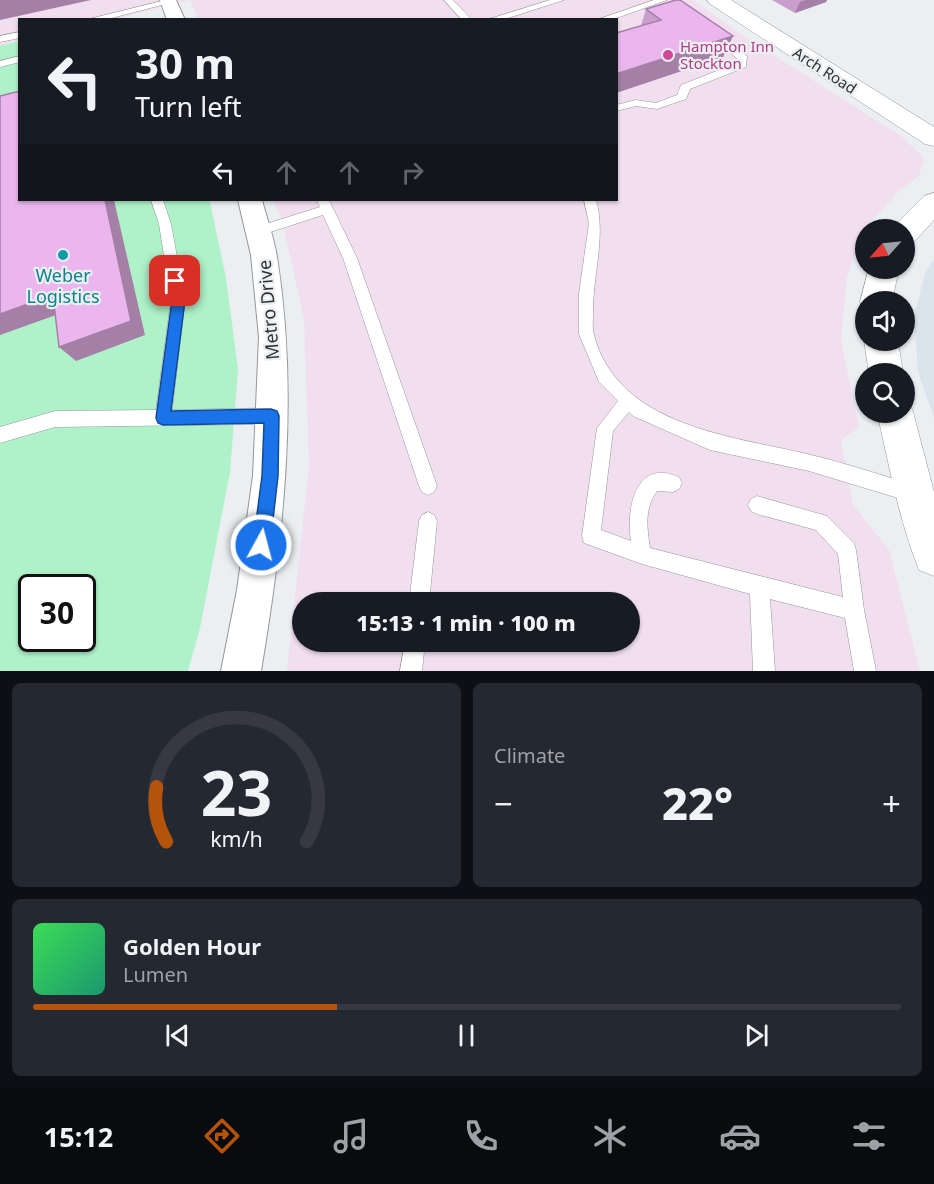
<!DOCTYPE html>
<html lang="en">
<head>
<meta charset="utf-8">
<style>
	:root { --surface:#171b24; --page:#242831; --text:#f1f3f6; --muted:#9ea1a6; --line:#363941; --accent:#b45309 }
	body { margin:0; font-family:"Noto Sans",sans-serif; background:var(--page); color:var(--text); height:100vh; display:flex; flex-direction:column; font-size:22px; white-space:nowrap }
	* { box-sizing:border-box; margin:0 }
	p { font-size:20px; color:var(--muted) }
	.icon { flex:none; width:33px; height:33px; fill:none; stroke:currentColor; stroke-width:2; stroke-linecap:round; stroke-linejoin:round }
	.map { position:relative; height:671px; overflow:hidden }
	.side { display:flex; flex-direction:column; gap:12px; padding:12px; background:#0d0f14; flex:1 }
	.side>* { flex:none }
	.banner { position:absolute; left:18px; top:18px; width:600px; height:183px; border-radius:0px; box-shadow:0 2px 4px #0004; background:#171b24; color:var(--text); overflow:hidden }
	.needle { width:39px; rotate:243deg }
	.buttons { position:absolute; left:855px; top:219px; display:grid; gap:12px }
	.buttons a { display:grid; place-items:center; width:60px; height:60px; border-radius:50%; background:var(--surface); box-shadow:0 2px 4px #0004; font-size:30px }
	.speed { position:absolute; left:18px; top:574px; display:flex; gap:12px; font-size:30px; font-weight:700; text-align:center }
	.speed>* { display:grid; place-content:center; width:78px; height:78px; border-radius:50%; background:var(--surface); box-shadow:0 2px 4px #0004; line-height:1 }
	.speed .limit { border:3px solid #111; border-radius:9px; background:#fff; color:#111 }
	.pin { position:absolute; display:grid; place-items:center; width:51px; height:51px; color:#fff; margin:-26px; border-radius:12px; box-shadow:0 3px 9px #0006 }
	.me { position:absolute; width:66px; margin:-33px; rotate:7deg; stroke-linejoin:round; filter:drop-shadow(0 0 4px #0008) }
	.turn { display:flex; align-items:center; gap:21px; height:126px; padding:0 18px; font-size:27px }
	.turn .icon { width:78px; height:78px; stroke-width:2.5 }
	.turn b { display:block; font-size:42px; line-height:51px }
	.lanes { display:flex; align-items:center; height:57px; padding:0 18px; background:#0003; justify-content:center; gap:30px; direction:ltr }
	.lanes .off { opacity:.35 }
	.big { font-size:45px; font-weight:800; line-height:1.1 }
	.side .widget { flex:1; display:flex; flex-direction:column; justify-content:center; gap:9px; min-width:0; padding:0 21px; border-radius:9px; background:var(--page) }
	.side .dial { align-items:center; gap:0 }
	.dial svg { height:156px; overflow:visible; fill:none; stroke:var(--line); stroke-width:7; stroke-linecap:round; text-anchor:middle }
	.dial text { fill:var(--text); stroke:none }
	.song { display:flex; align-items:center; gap:18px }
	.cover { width:72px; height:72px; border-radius:9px; background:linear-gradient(135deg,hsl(130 70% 55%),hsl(160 70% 35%)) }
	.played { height:6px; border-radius:3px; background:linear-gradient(90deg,var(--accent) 35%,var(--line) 35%) }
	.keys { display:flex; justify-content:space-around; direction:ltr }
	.heat { display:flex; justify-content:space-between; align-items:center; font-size:33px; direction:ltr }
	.side .tiles { flex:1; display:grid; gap:12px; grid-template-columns:1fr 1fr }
	.widget:last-child { grid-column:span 2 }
	.trip { position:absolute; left:292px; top:592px; width:348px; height:60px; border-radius:30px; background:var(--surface); box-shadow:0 2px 4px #0004; font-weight:800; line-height:60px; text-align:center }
	.tab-bar { display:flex; height:96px; justify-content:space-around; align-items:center; background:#090b0e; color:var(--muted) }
	.tab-bar .icon { width:42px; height:42px }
	.tab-bar .active { color:var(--accent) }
	.tab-bar b { font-size:27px; color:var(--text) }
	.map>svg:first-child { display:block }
</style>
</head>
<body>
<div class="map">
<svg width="934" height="671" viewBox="0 0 934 671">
	<rect width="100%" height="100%" fill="#ebeff2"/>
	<path fill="#dbe4ed" d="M934,258V418L918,372L914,315L925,274Z"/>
	<path fill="#f1deee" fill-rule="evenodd" d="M0,0H693L750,40L901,136L924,158L919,176L900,190L865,228L847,276L841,341L859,427L841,440L853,505L889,550L920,671H287L309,466L304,319L282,220L273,200H616V20H199L190,0L114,19L20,20L19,41L0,46ZM303,603H630V642H303Z"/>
	<path fill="#aff2ca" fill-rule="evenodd" d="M19,41L20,200H209L210,202L226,278L238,369L230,472L200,628L188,671H0V46ZM32,588H82V639H32Z"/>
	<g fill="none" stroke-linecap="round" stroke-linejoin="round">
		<g stroke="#94979a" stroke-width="1">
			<path id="lane" d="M166,0L173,2L104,20H85Z
				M444,0H453L472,20H462Z
				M550,0H564L502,20H486Z
				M654,0H667L611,20H596Z
				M20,32V38L0,42V36Z
				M710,32H716L747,56L746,67L690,89L686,99L657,109L636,106L616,111V105L636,100L656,103L677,95L681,85L737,63L738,59L710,36Z
				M20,56V62L0,67V61Z
				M151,200H163L171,224L185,300L172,410L271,408L277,411L279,416L277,421L271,424L55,427L0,443V427L55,411L156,410L171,300L159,224Z
				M317,200H329L357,258L437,486L434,492L428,495L422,492L419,486L343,258L323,215L258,236L251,231L253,228L320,207Z
				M584,200H596C606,236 593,274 593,312C593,319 592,328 594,335C618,426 731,436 807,454C850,464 892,479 934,491V509L809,471L710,450L633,416L629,412L613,431L601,530L631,541C626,509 635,458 679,477L682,483L679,489L673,492L657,491C644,509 647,527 650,548L843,597L838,554L816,530L757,514L751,511L748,505L751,499L757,496L827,516L854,543L856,550L864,610L876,671H854L845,618L770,599L775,671H753L750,594L642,564L584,543L582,536L597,428L618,401L599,382L579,334V294L589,223Z
				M428,512L434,515L437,521L429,603H409L419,521L422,515Z
				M405,642H425L422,671H400Z"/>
		</g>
		<g stroke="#94979a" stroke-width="2">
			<path id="street" d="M160,0H176L185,20H167Z
				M238,200H262C267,219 274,238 277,257C299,395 284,534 261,671H221L237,590L253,476L259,337L251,255Z"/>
		</g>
		<g stroke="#94979a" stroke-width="1">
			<path id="secondary" d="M707,0H731L934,127V146L925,144L710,4Z
				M934,193V220L914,242L904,245V230H892L894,226L924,196Z
				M869,268H899L892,302H866V311L860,302Z
				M866,338V340H898L903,374H869L864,340Z
				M904,399L908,400L913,412L934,492V576L919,570C899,520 889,465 877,412H904Z"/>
		</g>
		<use href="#lane" fill="#fff" fill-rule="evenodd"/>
		<use href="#street" fill="#fff" fill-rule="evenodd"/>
		<use href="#secondary" fill="#fff" fill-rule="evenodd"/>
	</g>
	<path fill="#c99dcc" d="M772,0H827L826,2L795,13Z
		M646,9L733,36L723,57L616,93V33L641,26Z"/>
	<path fill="#a47fa6" d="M0,0H91L0,20Z
		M806,0H827L826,2L795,13L800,2Z
		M733,36L723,57L616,93V74Z
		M105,200H114L145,335L76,361L59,347Z
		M53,295L70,310L0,335V314Z"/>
	<path fill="#eab6ed" stroke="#a47fa6" stroke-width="1.5" d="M676,0H680L733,36L616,74V33L661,20L646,9Z
		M20,91V200H105L131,321L59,347L53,295L0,314V96Z"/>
	<path fill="#1a73e8" stroke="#114b97" stroke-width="1.5" d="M175,276L181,281L185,300L171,411L271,409L277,411L279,416L278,476L270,545L267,551L261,553L255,551L253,545L262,476L264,423L163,425L158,423L156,418L172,300L168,281Z"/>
	<circle fill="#d1479c" stroke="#ebeff2" stroke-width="2" cx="668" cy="55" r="6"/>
	<circle fill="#0f9aa8" stroke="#ebeff2" stroke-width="2" cx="63" cy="255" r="6"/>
	<g text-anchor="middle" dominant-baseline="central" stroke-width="4.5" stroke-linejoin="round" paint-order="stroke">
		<g font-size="15" fill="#b23c85" stroke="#ebeff2" text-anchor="start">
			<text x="680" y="46">Hampton Inn<tspan x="680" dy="17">Stockton</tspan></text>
		</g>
		<g font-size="15" fill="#2f3031" stroke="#ebeff2">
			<text transform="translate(825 70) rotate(33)">Arch Road</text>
		</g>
		<g font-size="18" fill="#0d838f" stroke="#ebeff2">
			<text x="63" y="275">Weber<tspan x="63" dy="21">Logistics</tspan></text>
		</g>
		<g font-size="18" fill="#2f3031" stroke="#ebeff2">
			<text transform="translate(268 310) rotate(-95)">Metro Drive</text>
		</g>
	</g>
</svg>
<div class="buttons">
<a><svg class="needle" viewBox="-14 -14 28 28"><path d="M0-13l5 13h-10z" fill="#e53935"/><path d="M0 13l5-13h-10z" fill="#9ea1a6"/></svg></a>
<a><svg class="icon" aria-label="sound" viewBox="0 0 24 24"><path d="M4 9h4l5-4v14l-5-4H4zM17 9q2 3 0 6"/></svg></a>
<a><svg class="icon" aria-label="search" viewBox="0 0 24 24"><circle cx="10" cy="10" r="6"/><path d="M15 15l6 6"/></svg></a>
</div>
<div class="speed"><div class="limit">30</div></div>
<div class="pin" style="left:175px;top:281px;background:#d93025"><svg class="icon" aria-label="arrive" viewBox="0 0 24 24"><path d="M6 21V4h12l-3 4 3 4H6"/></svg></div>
<svg class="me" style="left:261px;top:545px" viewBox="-20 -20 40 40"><circle r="17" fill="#1a73e8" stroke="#fff" stroke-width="3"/><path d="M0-11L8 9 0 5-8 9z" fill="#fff"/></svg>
<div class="trip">15:13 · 1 min · 100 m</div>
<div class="banner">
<div class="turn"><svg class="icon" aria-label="left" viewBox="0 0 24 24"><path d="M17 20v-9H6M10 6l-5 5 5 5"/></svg><div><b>30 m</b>Turn left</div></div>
<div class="lanes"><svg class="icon" aria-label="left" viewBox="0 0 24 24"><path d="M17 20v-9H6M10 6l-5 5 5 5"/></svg><svg class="icon off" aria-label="ahead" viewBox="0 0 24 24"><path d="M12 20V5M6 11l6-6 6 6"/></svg><svg class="icon off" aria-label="ahead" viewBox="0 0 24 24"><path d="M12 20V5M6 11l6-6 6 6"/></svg><svg class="icon off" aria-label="right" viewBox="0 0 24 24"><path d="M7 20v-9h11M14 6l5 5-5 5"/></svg></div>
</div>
</div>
<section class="side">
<div class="tiles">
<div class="widget dial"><svg viewBox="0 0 100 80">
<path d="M14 69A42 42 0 1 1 86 69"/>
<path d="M14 69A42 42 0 0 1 9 41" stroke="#b45309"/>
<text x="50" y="56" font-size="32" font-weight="700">23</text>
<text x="50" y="72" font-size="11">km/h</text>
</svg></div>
<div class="widget"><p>Climate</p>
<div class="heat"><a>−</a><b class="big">22°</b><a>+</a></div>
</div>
<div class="widget">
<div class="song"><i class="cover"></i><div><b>Golden Hour</b><p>Lumen</p></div></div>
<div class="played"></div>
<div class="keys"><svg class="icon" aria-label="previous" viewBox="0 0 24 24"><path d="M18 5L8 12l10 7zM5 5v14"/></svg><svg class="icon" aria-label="pause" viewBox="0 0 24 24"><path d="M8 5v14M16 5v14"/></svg><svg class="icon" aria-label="next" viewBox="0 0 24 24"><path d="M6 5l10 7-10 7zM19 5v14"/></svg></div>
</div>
</div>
</section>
<nav class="tab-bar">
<b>15:12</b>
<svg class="icon active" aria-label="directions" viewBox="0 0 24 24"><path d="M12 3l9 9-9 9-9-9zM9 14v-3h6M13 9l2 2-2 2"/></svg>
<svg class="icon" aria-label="music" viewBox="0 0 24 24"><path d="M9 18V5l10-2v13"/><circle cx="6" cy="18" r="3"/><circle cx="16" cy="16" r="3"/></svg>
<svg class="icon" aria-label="phone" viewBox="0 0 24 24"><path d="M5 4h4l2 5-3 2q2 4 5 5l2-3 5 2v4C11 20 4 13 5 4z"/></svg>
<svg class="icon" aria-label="climate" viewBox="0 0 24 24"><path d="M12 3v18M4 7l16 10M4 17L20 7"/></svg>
<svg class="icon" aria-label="car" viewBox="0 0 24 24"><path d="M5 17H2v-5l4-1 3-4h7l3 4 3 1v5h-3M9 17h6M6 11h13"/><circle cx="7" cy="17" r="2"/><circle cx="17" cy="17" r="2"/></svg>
<svg class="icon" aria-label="filters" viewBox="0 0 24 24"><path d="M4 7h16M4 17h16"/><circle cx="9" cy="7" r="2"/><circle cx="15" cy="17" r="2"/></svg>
</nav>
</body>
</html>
